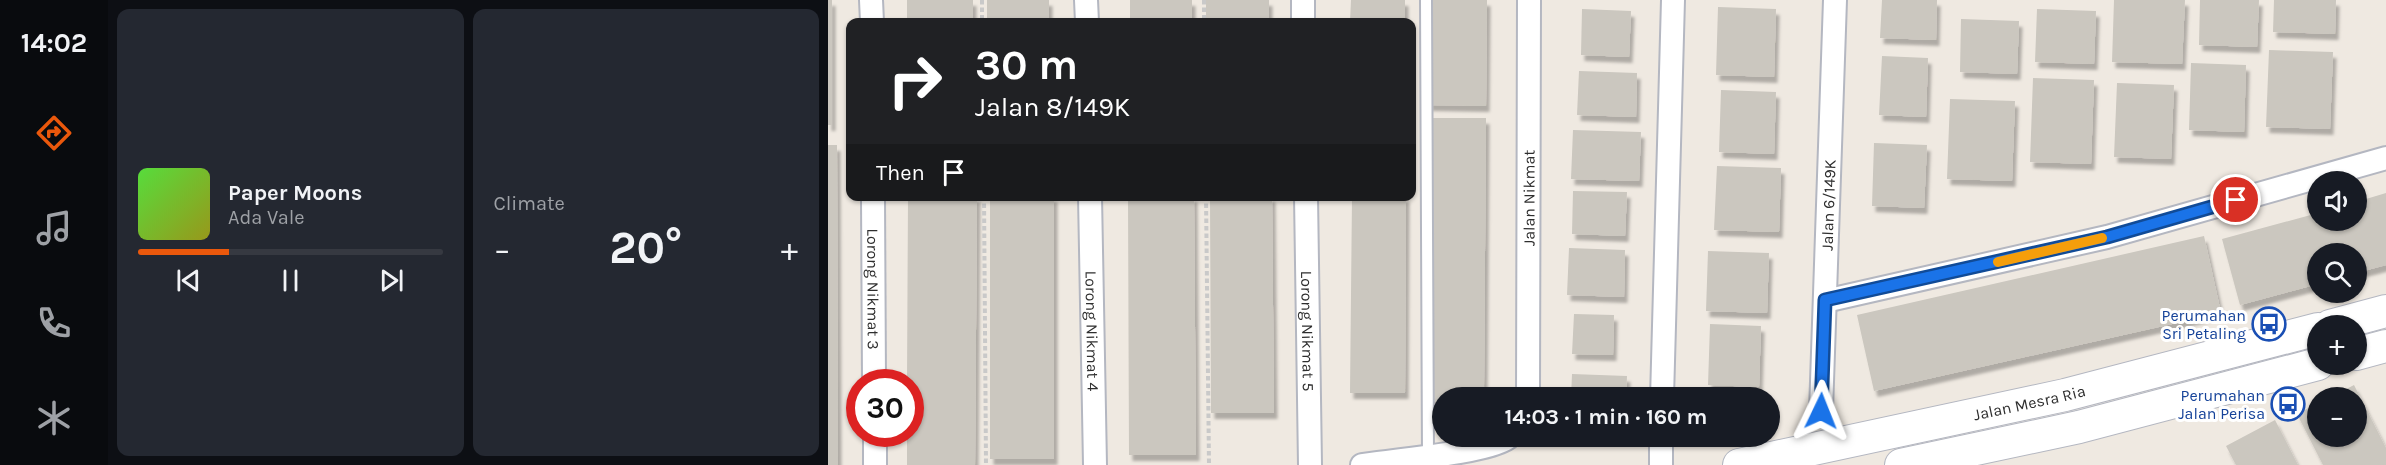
<!DOCTYPE html>
<html lang="en">
<head>
<meta charset="utf-8">
<style>
	:root { --surface:#171b24; --page:#242831; --text:#f1f3f6; --muted:#9ea1a6; --line:#363941; --accent:#ea580c }
	body { margin:0; font-family:Karla,sans-serif; background:var(--page); color:var(--text); height:100vh; display:flex; flex-direction:column; font-size:22px; white-space:nowrap }
	* { box-sizing:border-box; margin:0 }
	p { font-size:20px; color:var(--muted) }
	.icon { flex:none; width:33px; height:33px; fill:none; stroke:currentColor; stroke-width:2; stroke-linecap:round; stroke-linejoin:round }
	.map { position:relative; flex:1; overflow:hidden }
	.side { display:flex; flex-direction:column; gap:9px; padding:9px; background:#0d0f14; width:720px }
	.side>* { flex:none }
	.hud { position:absolute; left:18px; top:18px; width:570px; height:183px; border-radius:12px; box-shadow:0 2px 4px #0004; background:#202124; color:#fff; overflow:hidden }
	.buttons { position:absolute; left:1479px; top:171px; display:grid; gap:12px }
	.buttons a { display:grid; place-items:center; width:60px; height:60px; border-radius:50%; background:var(--surface); box-shadow:0 2px 4px #0004; font-size:30px }
	.speed { position:absolute; left:18px; top:369px; display:flex; gap:12px; font-size:30px; font-weight:700; text-align:center }
	.speed>* { display:grid; place-content:center; width:78px; height:78px; border-radius:50%; background:var(--surface); box-shadow:0 2px 4px #0004; line-height:1 }
	.speed .limit { border:9px solid #d22; background:#fff; color:#111 }
	.pin { position:absolute; display:grid; place-items:center; width:51px; height:51px; color:#fff; margin:-26px; border:3px solid #fff; border-radius:50%; box-shadow:0 2px 6px #0007 }
	.me { position:absolute; width:66px; margin:-33px; rotate:2deg; stroke-linejoin:round; filter:drop-shadow(0 0 4px #0008) }
	.turn { display:flex; align-items:center; gap:21px; height:126px; padding:0 30px; font-size:27px }
	.turn .icon { width:78px; height:78px; stroke-width:2.5 }
	.turn b { display:block; font-size:42px; line-height:51px }
	.then { display:flex; align-items:center; height:57px; padding:0 30px; background:#0003; gap:12px; font-size:22px }
	.big { font-size:45px; font-weight:700; line-height:1.1 }
	.side .tile { flex:1; display:flex; flex-direction:column; justify-content:center; gap:9px; min-width:0; padding:0 21px; border-radius:12px; background:var(--page) }
	.song { display:flex; align-items:center; gap:18px }
	.cover { width:72px; height:72px; border-radius:9px; background:linear-gradient(135deg,hsl(110 70% 55%),hsl(60 70% 35%)) }
	.played { height:6px; border-radius:3px; background:linear-gradient(90deg,var(--accent) 30%,var(--line) 30%) }
	.keys { display:flex; justify-content:space-around; direction:ltr }
	.heat { display:flex; justify-content:space-between; align-items:center; font-size:33px; direction:ltr }
	.side .tiles { flex:1; display:grid; gap:9px; grid-template-columns:repeat(2,1fr) }
	.trip { position:absolute; left:604px; top:387px; width:348px; height:60px; border-radius:30px; background:var(--surface); box-shadow:0 2px 4px #0004; font-weight:700; line-height:60px; text-align:center }
	main { display:flex; flex:1; min-height:0 }
	.dock { display:flex; flex-direction:column; width:108px; justify-content:space-around; align-items:center; background:#090b0e; color:var(--muted) }
	.dock .icon { width:42px; height:42px }
	.dock .on { color:var(--accent) }
	.dock b { font-size:27px; color:var(--text) }
	.map>svg:first-child { display:block }
</style>
</head>
<body>
<main>
<nav class="dock">
<b>14:02</b>
<svg class="icon on" aria-label="directions" viewBox="0 0 24 24"><path d="M12 3l9 9-9 9-9-9zM9 14v-3h6M13 9l2 2-2 2"/></svg>
<svg class="icon" aria-label="music" viewBox="0 0 24 24"><path d="M9 18V5l10-2v13"/><circle cx="6" cy="18" r="3"/><circle cx="16" cy="16" r="3"/></svg>
<svg class="icon" aria-label="phone" viewBox="0 0 24 24"><path d="M5 4h4l2 5-3 2q2 4 5 5l2-3 5 2v4C11 20 4 13 5 4z"/></svg>
<svg class="icon" aria-label="climate" viewBox="0 0 24 24"><path d="M12 3v18M4 7l16 10M4 17L20 7"/></svg>
</nav>
<section class="side">
<div class="tiles">
<div class="tile">
<div class="song"><i class="cover"></i><div><b>Paper Moons</b><p>Ada Vale</p></div></div>
<div class="played"></div>
<div class="keys"><svg class="icon" aria-label="previous" viewBox="0 0 24 24"><path d="M18 5L8 12l10 7zM5 5v14"/></svg><svg class="icon" aria-label="pause" viewBox="0 0 24 24"><path d="M8 5v14M16 5v14"/></svg><svg class="icon" aria-label="next" viewBox="0 0 24 24"><path d="M6 5l10 7-10 7zM19 5v14"/></svg></div>
</div>
<div class="tile"><p>Climate</p>
<div class="heat"><a>−</a><b class="big">20°</b><a>+</a></div>
</div>
</div>
</section>
<div class="map">
<svg width="1558" height="465" viewBox="0 0 1558 465">
	<defs>
		<filter id="shadow"><feDropShadow dx="3.5" dy="6" stdDeviation="1.5" flood-color="#0004"/></filter>
	</defs>
	<rect width="100%" height="100%" fill="#efe9e1"/>
	<path fill="#cbc7bf" filter="url(#shadow)" d="M0,0H4V125H0Z
		M79,0H145V22H79Z
		M159,0H221V22H159Z
		M302,0H364V22H302Z
		M378,0H441V22H378Z
		M523,0H577V22H522Z
		M601,0H659L658,106L600,105Z
		M1054,0H1109L1108,40L1052,38Z
		M1286,0H1357L1354,64L1284,62Z
		M1372,0H1431L1429,47L1371,45Z
		M1446,0H1508L1507,34L1445,32Z
		M890,7L948,9L946,77L888,75Z
		M754,9L803,11L801,57L753,55Z
		M1209,9L1268,11L1266,64L1207,62Z
		M1133,19L1191,21L1189,74L1132,72Z
		M1441,50L1505,52L1502,129L1438,127Z
		M1054,56L1100,58L1098,117L1051,115Z
		M1363,63L1418,65L1416,132L1361,130Z
		M751,71L809,73L808,117L749,115Z
		M1205,78L1266,80L1263,164L1202,162Z
		M1289,83L1346,85L1343,159L1286,157Z
		M893,90L948,92L946,154L891,152Z
		M1122,99L1187,101L1184,181L1119,179Z
		M603,118H658L656,389H630V398H615V402H601Z
		M745,130L813,132L811,181L743,179Z
		M1046,143L1099,145L1096,208L1044,206Z
		M0,145H9L10,465H0Z
		M889,166L953,168L951,232L886,230Z
		M745,191L799,192L797,236L744,234Z
		M1558,193V265L1528,273V254H1490V284L1412,305L1394,239L1490,213V220H1528V202Z
		M80,196H149L147,465H79V434H82V382H79Z
		M162,196H226V459H162Z
		M300,196H366L368,455H301Z
		M382,196H444L446,413H383Z
		M524,196H578L577,393H522Z
		M1376,236L1393,313L1046,391L1029,315Z
		M741,248L797,250L796,297L739,295Z
		M880,251L941,253L939,313L878,311Z
		M746,314L786,315L785,355L744,354Z
		M882,324L933,326L931,387L880,385Z
		M744,374L799,376L798,398H743Z
		M1526,385L1558,448V465H1495L1469,414L1490,403V436H1528V398H1501Z
		M1447,420L1470,465H1408L1398,446Z"/>
	<g fill="none" stroke-linecap="round" stroke-linejoin="round">
		<g stroke="#b4b7c1" stroke-width="14">
			<path id="lane" d="M598,0L600,456"/>
		</g>
		<g stroke="#b4b7c1" stroke-width="26">
			<g id="street">
				<path d="M43,0L44,22"/>
				<path d="M258,0L259,22"/>
				<path d="M475,0V22"/>
				<path id="s1" d="M45,196L46,382"/>
				<path id="s2" d="M262,196L267,465"/>
				<path id="s3" d="M478,196L482,465"/>
				<path d="M997,301L1279,237L1558,158"/>
				<path id="s4" d="M700,398L701,0"/>
				<path d="M834,398L845,0"/>
				<path id="s5" d="M993,411L1007,0"/>
				<path d="M47,434V465"/>
				<path d="M534,465C560,461 669,452 682,436"/>
				<path d="M833,465V436"/>
			</g>
		</g>
		<g stroke="#b4b7c1" stroke-width="34">
			<g id="secondary">
				<path d="M1502,326L1558,311"/>
				<path d="M1528,354L1558,346"/>
				<path id="s6" d="M911,465L1237,395L1490,329"/>
				<path d="M1073,465L1251,427L1490,364"/>
			</g>
		</g>
		<path stroke="#c9c9c9" stroke-width="4" stroke-dasharray="4.5 3" stroke-linecap="butt" d="M154,0V22
			M376,0V22
			M156,196L158,465
			M378,196L381,465"/>
		<use href="#lane" stroke="#fff" stroke-width="10"/>
		<use href="#street" stroke="#fff" stroke-width="22"/>
		<use href="#secondary" stroke="#fff" stroke-width="32"/>
	</g>
	<g fill="none" stroke-linecap="round" stroke-linejoin="round">
		<g stroke="#114b97" stroke-width="15">
			<path id="route" d="M993,411L997,300L1279,237L1408,200"/>
		</g>
		<use href="#route" stroke="#1a73e8" stroke-width="10"/>
		<path stroke="#f59e0b" stroke-width="10" d="M1170,262L1274,238"/>
	</g>
	<defs>
		<g id="bus-ring" transform="scale(1.725)"><circle r="9.5" fill="#fff" stroke="#1a4fb4" stroke-width="1.5"/><path d="M-5-6H5V4H4V6H2V4H-2V6H-4V4H-5ZM-3.5-4V0h7V-4ZM-3.5 1.2v1.5H-2V1.2ZM2 1.2v1.5H3.5V1.2Z" fill="#1a4fb4"/></g>
	</defs>
	<g fill-rule="evenodd">
		<use href="#bus-ring" x="1441" y="324"/>
		<use href="#bus-ring" x="1460" y="404"/>
	</g>
	<g text-anchor="middle" dominant-baseline="central" stroke-width="6" stroke-linejoin="round" paint-order="stroke">
		<g font-size="16" fill="#2e2e2e" stroke="#fff">
			<text stroke="none"><textPath href="#s4" startOffset="200">Jalan Nikmat</textPath></text>
			<text stroke="none"><textPath href="#s5" startOffset="206">Jalan 6/149K</textPath></text>
			<text stroke="none"><textPath href="#s1" startOffset="93">Lorong Nikmat 3</textPath></text>
			<text stroke="none"><textPath href="#s2" startOffset="135">Lorong Nikmat 4</textPath></text>
			<text stroke="none"><textPath href="#s3" startOffset="135">Lorong Nikmat 5</textPath></text>
			<text stroke="none"><textPath href="#s6" startOffset="297">Jalan Mesra Ria</textPath></text>
		</g>
		<g font-size="16" fill="#164399" stroke="#fff" text-anchor="end">
			<text x="1418" y="315">Perumahan<tspan x="1418" dy="18">Sri Petaling</tspan></text>
			<text x="1437" y="395">Perumahan<tspan x="1437" dy="18">Jalan Perisa</tspan></text>
		</g>
	</g>
</svg>
<div class="buttons">
<a><svg class="icon" aria-label="sound" viewBox="0 0 24 24"><path d="M4 9h4l5-4v14l-5-4H4zM17 9q2 3 0 6"/></svg></a>
<a><svg class="icon" aria-label="search" viewBox="0 0 24 24"><circle cx="10" cy="10" r="6"/><path d="M15 15l6 6"/></svg></a>
<a>+</a>
<a>−</a>
</div>
<div class="speed"><div class="limit">30</div></div>
<div class="pin" style="left:1408px;top:200px;background:#d93025"><svg class="icon" aria-label="arrive" viewBox="0 0 24 24"><path d="M6 21V4h12l-3 4 3 4H6"/></svg></div>
<svg class="me" style="left:993px;top:411px" viewBox="-20 -20 40 40"><path d="M0-17L14 15 0 8-14 15z" fill="#1a73e8" stroke="#fff" stroke-width="4"/></svg>
<div class="trip">14:03 · 1 min · 160 m</div>
<div class="hud">
<div class="turn"><svg class="icon" aria-label="right" viewBox="0 0 24 24"><path d="M7 20v-9h11M14 6l5 5-5 5"/></svg><div><b>30 m</b>Jalan 8/149K</div></div>
<div class="then">Then<svg class="icon" aria-label="arrive" viewBox="0 0 24 24"><path d="M6 21V4h12l-3 4 3 4H6"/></svg></div>
</div>
</div>
</main>
</body>
</html>
